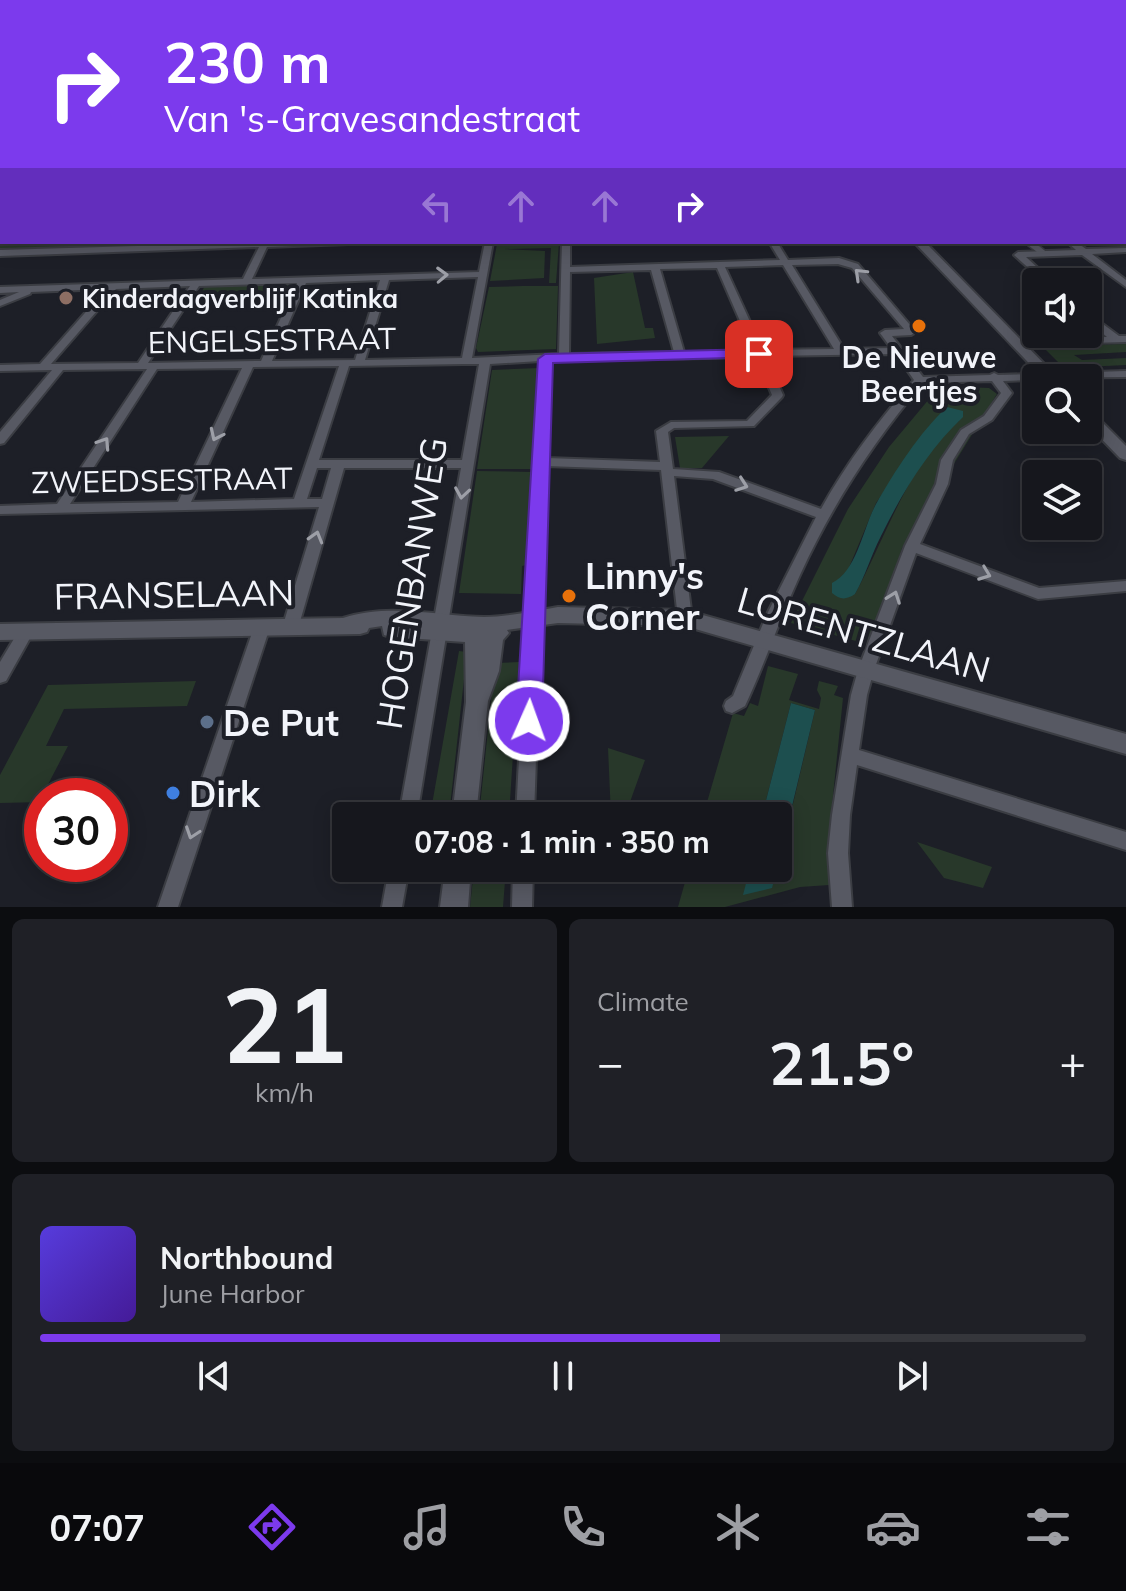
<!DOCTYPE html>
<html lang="en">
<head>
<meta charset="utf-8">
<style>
	:root { --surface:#16171d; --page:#1f2026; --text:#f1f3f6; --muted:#9e9fa4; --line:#35363b; --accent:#7c3aed }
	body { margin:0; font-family:Mulish,sans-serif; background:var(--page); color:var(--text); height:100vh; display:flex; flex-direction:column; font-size:30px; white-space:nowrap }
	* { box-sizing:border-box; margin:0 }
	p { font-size:26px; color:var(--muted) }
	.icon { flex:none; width:44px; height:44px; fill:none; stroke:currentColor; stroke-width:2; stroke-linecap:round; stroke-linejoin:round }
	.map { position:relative; height:907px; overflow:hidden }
	.panel { display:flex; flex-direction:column; gap:12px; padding:12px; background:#0c0d10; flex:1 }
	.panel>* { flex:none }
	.hud { position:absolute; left:0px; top:0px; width:1126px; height:244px; box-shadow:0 4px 20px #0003,0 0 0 2px var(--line); background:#7c3aed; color:#fff; overflow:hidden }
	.controls { position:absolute; left:1022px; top:268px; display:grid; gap:16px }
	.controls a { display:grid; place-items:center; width:80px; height:80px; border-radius:8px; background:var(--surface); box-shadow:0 4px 20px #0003,0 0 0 2px var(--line); font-size:40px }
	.speed { position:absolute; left:24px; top:778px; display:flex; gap:16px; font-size:40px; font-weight:700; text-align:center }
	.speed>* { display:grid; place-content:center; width:104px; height:104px; border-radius:50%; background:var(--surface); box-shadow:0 4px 20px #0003,0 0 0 2px var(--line); line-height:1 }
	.speed .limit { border:12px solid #d22; background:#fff; color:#111 }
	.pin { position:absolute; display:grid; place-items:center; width:68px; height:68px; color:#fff; margin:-34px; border-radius:16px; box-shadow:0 4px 12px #0006 }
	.me { position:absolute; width:88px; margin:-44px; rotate:2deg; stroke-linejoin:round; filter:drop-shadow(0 0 6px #0008) }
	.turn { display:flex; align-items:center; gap:28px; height:168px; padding:0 32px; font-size:36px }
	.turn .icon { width:104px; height:104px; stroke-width:2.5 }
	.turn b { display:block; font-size:56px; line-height:68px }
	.lanes { display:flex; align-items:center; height:76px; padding:0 32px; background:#0003; justify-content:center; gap:40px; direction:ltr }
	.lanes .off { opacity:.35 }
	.big { font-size:60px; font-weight:700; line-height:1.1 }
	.panel .tile { flex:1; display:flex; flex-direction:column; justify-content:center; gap:12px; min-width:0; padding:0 28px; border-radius:12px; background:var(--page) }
	.panel .dial { align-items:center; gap:0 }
	.dial b { font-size:104px; line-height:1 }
	.song { display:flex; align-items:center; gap:24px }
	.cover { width:96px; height:96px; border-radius:12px; background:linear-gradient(135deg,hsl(250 70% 55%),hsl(260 70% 35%)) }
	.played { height:8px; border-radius:4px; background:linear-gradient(90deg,var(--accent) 65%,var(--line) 65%) }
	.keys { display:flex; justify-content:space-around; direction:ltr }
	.heat { display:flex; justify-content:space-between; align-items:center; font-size:44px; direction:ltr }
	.panel .tiles { flex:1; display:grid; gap:12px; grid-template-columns:1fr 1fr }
	.tile:last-child { grid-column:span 2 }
	.trip { position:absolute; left:332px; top:802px; width:460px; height:80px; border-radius:8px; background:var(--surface); box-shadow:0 4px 20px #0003,0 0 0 2px var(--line); font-weight:700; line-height:80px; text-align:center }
	.tab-bar { display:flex; height:128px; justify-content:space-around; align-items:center; background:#09090c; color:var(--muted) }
	.tab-bar .icon { width:56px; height:56px }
	.tab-bar .on { color:var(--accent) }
	.tab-bar b { font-size:36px; color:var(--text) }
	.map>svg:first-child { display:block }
</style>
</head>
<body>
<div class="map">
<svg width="1126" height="907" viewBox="0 0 1126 907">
	<rect width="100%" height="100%" fill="#1d1f27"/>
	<path fill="#28382a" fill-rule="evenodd" d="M0,235L2,242H225L0,249Z
		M541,242L559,243L556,283H549L551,248L504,249L545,251L544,278L490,281L497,244Z
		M633,272L645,328H653L655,338L597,344L594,278Z
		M290,284L285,296L197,299L205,286Z
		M523,286H558L556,349L478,352L476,348L489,287Z
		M1126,344V352L1074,355L1082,360L1126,358V365L1064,368L1042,346Z
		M539,368L532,469H477L492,370Z
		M940,386L989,388L997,394L902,548L870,645L791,623L848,509L889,447ZM959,421C916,447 880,550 855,594L832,584L845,577L876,503L930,425Z
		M729,436L702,468H680L675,437Z
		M477,471L532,472L526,565L522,566L521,594L459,593Z
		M459,651L467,652L449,816H430Z
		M519,662L509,816H479L495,663Z
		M768,666L798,674L789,700L819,709L821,698L817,690L819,681L838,686L834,695L843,698L829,835V885L800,887L725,907H678L689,868H750L744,894L778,868L815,710L791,703L762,816H703L733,713L744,716L750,703L758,706Z
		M196,681L187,706L64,709L46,746H68L42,796V802L0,803V775L48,685Z
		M608,748L645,760L625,816H611Z
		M917,842L992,867L983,888L944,878Z
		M474,868H506L503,907H470Z"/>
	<path fill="#1d4f4f" d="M947,407L963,411V417C928,450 902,493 881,536C871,555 866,575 855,594C846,600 840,600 832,593V583C857,571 863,528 876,504C895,471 919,433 947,407Z
		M791,703L815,710L778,865V816H762Z
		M750,868H777L772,888L743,895Z"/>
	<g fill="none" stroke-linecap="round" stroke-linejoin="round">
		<g stroke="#3b3d43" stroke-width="9">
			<path id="pedestrian" d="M1029,242L1043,253"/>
		</g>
		<g stroke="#3b3d43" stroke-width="4">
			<path id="minor" d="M1124,165H1126V169H1124Z
				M0,171H2V175H0Z
				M1124,217H1126V221H1124Z
				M270,242H352L348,244L267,247L252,279L479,272L485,242H493L472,358L559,354L562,242H570V267L780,260L769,242H777L788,260L839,258L858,264L916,332L911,335L892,336L923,377L990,375L994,373L998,375L1126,371V377L1036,378V380L1003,381L1012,393L992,420L969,434L953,460L948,484L920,544L1039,588L1126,581V591L1038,599L916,553L874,670L867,695L859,750L1126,832V850L857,765L850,815L848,853L852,907H832L828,853L832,815L851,695L858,670L905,546L936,484L941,460L961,430L984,416L1001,393L992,381L923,383C873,442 832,505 800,575C780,618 765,663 745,706L732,713L726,711L724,706L726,701L733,696L767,614L816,517L713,479L674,476L692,618L690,622L685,624L680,622L678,618L661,470L546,466L534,816H516L540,361L490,364L417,816H399L461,468H344L299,625L296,629L291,631L286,629L283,625L319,507L0,514V506L57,504L147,369L63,370L4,443L0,444V432L52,370L0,371V365L40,364L106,289L31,292L30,294L0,306V300L19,292L0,293V287L243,279L259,247L0,256V250ZM838,264L852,268L904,329L885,330L880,333L891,348L844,349L792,265ZM783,265L834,349L763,350L725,267ZM717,268L753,351L684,352L660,269ZM651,270L674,352L569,354L570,272ZM478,277L462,358L365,360L389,280ZM380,280L355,360L272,361L306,283ZM297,283L261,361L148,363L199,286ZM190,286L138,363L51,364L116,289ZM896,354L914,380C879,420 847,462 821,509L719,472L673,469L668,432L674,428L754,426L782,397L783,395L766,356ZM756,357L772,395L747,421L671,422L656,431L660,462L547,458L550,361ZM463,364H479L462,460H319L349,366ZM339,366L294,499L191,502L253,367ZM242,368L178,502L70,504L157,369ZM317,468H331L322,499H307Z
				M1067,242H1076L1086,249L1126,248V252L1092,254L1126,280V287L1082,255L1026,257L1053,282H1044L1014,255L1018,252L1076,250Z
				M1088,313L1119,336H1126V342L1015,345L1010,342L1015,339L1107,337L1088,321Z
				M262,621L267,623L270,627L178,907H158L254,627L257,623Z
				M26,625L31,627L34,631L6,681L0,683V662L21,627Z
				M389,868H409L402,907H382Z
				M513,868H533L532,907H512Z"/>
		</g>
		<g stroke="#3b3d43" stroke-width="4">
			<path id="tertiary" d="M914,242H925L1058,378H1043Z
				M1088,411L1093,413L1126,446V460L1120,458L1088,425Z
				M558,607L685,610L1126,734V754L685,626L558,623L507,630L509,633L503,640L499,671L488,701L476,816H452L466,702L465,642L391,637L384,635L382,626L369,628L367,632L360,634L0,640V624L343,618C391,603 436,616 484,617C508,617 534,611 558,607Z
				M445,868H471L468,907H440Z"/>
		</g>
		<g stroke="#3b3d43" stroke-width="4">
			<path id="secondary" d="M1124,193H1126V199H1124Z
				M0,217H2V223H0Z"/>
		</g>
		<use href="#pedestrian" stroke="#575963" stroke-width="6"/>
		<use href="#minor" fill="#575963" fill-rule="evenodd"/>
		<use href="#tertiary" fill="#575963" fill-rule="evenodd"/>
		<use href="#secondary" fill="#575963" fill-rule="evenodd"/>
	</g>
	<defs><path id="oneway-chevron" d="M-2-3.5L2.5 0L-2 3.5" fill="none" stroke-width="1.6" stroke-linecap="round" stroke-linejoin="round" transform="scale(2)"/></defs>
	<g stroke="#9d9fa7">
		<use href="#oneway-chevron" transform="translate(860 274) rotate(-136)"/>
		<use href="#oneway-chevron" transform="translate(442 275) rotate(-2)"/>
		<use href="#oneway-chevron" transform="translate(216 435) rotate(115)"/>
		<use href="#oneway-chevron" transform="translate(104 443) rotate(-57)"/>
		<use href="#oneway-chevron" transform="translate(742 485) rotate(20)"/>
		<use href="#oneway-chevron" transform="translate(462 493) rotate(99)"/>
		<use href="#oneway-chevron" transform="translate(316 537) rotate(-74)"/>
		<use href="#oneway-chevron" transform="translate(985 574) rotate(21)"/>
		<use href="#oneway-chevron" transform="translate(894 597) rotate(-70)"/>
		<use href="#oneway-chevron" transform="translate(192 833) rotate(109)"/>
	</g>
	<linearGradient id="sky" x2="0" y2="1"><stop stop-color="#101115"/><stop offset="0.49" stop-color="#3a4252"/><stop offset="1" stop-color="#3a4252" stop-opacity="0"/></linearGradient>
	<rect width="1126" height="248" fill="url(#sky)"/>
	<path fill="#7c3aed" stroke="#51269a" stroke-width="2" d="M759,349L767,354L765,357L553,363L542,721L538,729L529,732L520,729L516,721L538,359L545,354Z"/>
	<circle fill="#8d6e63" stroke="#1d1f27" stroke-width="3" cx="66" cy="298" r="8"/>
	<g fill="#e8710a" stroke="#1d1f27" stroke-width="3">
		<circle cx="919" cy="326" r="8"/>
		<circle cx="569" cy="596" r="8"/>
	</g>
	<circle fill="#5c6f8a" stroke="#1d1f27" stroke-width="3" cx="207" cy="722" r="8"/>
	<circle fill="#3f7fe0" stroke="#1d1f27" stroke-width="3" cx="173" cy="793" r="8"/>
	<g text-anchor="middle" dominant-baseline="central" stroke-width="8" stroke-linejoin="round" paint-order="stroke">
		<g font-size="26" font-weight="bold" fill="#f2f4fa" stroke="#1d1f27" text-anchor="start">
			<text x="82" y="298">Kinderdagverblijf Katinka</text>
		</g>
		<g font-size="30" fill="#f2f4fa" stroke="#1d1f27">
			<text transform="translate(272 340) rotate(-1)">ENGELSESTRAAT</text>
			<text transform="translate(162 480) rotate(-1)">ZWEEDSESTRAAT</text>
		</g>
		<g font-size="30" font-weight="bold" fill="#f2f4fa" stroke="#1d1f27">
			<text x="919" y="357">De Nieuwe<tspan x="919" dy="34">Beertjes</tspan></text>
		</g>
		<g font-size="36" font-weight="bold" fill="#f2f4fa" stroke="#1d1f27" text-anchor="start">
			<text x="585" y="575">Linny's<tspan x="585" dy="41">Corner</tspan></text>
			<text x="223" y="722">De Put</text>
			<text x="189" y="793">Dirk</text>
		</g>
		<g font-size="36" fill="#f2f4fa" stroke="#1d1f27">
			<text transform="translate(411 583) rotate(-81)">HOGENBANWEG</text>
			<text transform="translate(174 594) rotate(-1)">FRANSELAAN</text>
			<text transform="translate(864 634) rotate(16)">LORENTZLAAN</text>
		</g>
	</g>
</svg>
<div class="controls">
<a><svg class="icon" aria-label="sound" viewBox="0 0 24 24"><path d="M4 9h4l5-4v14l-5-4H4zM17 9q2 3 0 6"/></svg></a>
<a><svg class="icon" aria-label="search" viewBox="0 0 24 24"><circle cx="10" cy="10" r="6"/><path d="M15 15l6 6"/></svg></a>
<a><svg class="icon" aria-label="layers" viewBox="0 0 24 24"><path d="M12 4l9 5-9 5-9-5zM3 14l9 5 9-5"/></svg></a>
</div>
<div class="speed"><div class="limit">30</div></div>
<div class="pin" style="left:759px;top:354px;background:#d93025"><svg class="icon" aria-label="arrive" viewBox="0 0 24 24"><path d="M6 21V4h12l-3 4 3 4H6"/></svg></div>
<svg class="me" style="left:529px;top:721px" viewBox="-20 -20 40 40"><circle r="17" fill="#7c3aed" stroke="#fff" stroke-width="3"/><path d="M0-11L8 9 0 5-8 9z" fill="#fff"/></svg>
<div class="trip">07:08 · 1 min · 350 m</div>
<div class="hud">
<div class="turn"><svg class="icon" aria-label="right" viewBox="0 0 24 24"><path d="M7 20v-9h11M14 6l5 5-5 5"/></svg><div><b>230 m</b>Van 's-Gravesandestraat</div></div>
<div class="lanes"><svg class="icon off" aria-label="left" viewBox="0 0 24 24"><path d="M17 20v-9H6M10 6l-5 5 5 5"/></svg><svg class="icon off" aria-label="ahead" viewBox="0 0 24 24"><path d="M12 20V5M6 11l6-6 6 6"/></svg><svg class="icon off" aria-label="ahead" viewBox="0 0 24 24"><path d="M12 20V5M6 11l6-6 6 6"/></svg><svg class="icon" aria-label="right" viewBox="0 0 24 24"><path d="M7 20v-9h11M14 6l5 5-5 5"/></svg></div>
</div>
</div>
<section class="panel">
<div class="tiles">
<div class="tile dial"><b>21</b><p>km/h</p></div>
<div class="tile"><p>Climate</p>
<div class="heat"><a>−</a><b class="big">21.5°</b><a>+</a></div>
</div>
<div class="tile">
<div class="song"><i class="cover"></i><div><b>Northbound</b><p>June Harbor</p></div></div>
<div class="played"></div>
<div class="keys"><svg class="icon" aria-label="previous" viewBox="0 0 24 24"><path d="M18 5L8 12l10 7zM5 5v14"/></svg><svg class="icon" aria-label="pause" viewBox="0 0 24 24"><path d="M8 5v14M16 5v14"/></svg><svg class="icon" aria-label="next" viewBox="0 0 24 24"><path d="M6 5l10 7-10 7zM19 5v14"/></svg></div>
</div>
</div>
</section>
<nav class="tab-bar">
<b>07:07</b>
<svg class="icon on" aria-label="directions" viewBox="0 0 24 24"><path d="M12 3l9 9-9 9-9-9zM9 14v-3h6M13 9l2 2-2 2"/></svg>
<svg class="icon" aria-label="music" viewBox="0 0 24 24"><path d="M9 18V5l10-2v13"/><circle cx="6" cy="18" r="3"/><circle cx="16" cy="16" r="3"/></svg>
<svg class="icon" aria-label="phone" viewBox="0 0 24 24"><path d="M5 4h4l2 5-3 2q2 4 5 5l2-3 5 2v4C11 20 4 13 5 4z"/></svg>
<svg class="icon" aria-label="climate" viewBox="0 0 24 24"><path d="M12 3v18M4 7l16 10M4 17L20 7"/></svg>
<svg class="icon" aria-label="car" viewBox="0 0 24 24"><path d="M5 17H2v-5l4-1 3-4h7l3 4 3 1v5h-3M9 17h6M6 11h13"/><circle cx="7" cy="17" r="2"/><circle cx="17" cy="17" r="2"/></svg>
<svg class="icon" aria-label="filters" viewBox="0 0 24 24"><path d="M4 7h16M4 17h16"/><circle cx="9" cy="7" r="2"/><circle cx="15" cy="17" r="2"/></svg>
</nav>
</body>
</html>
